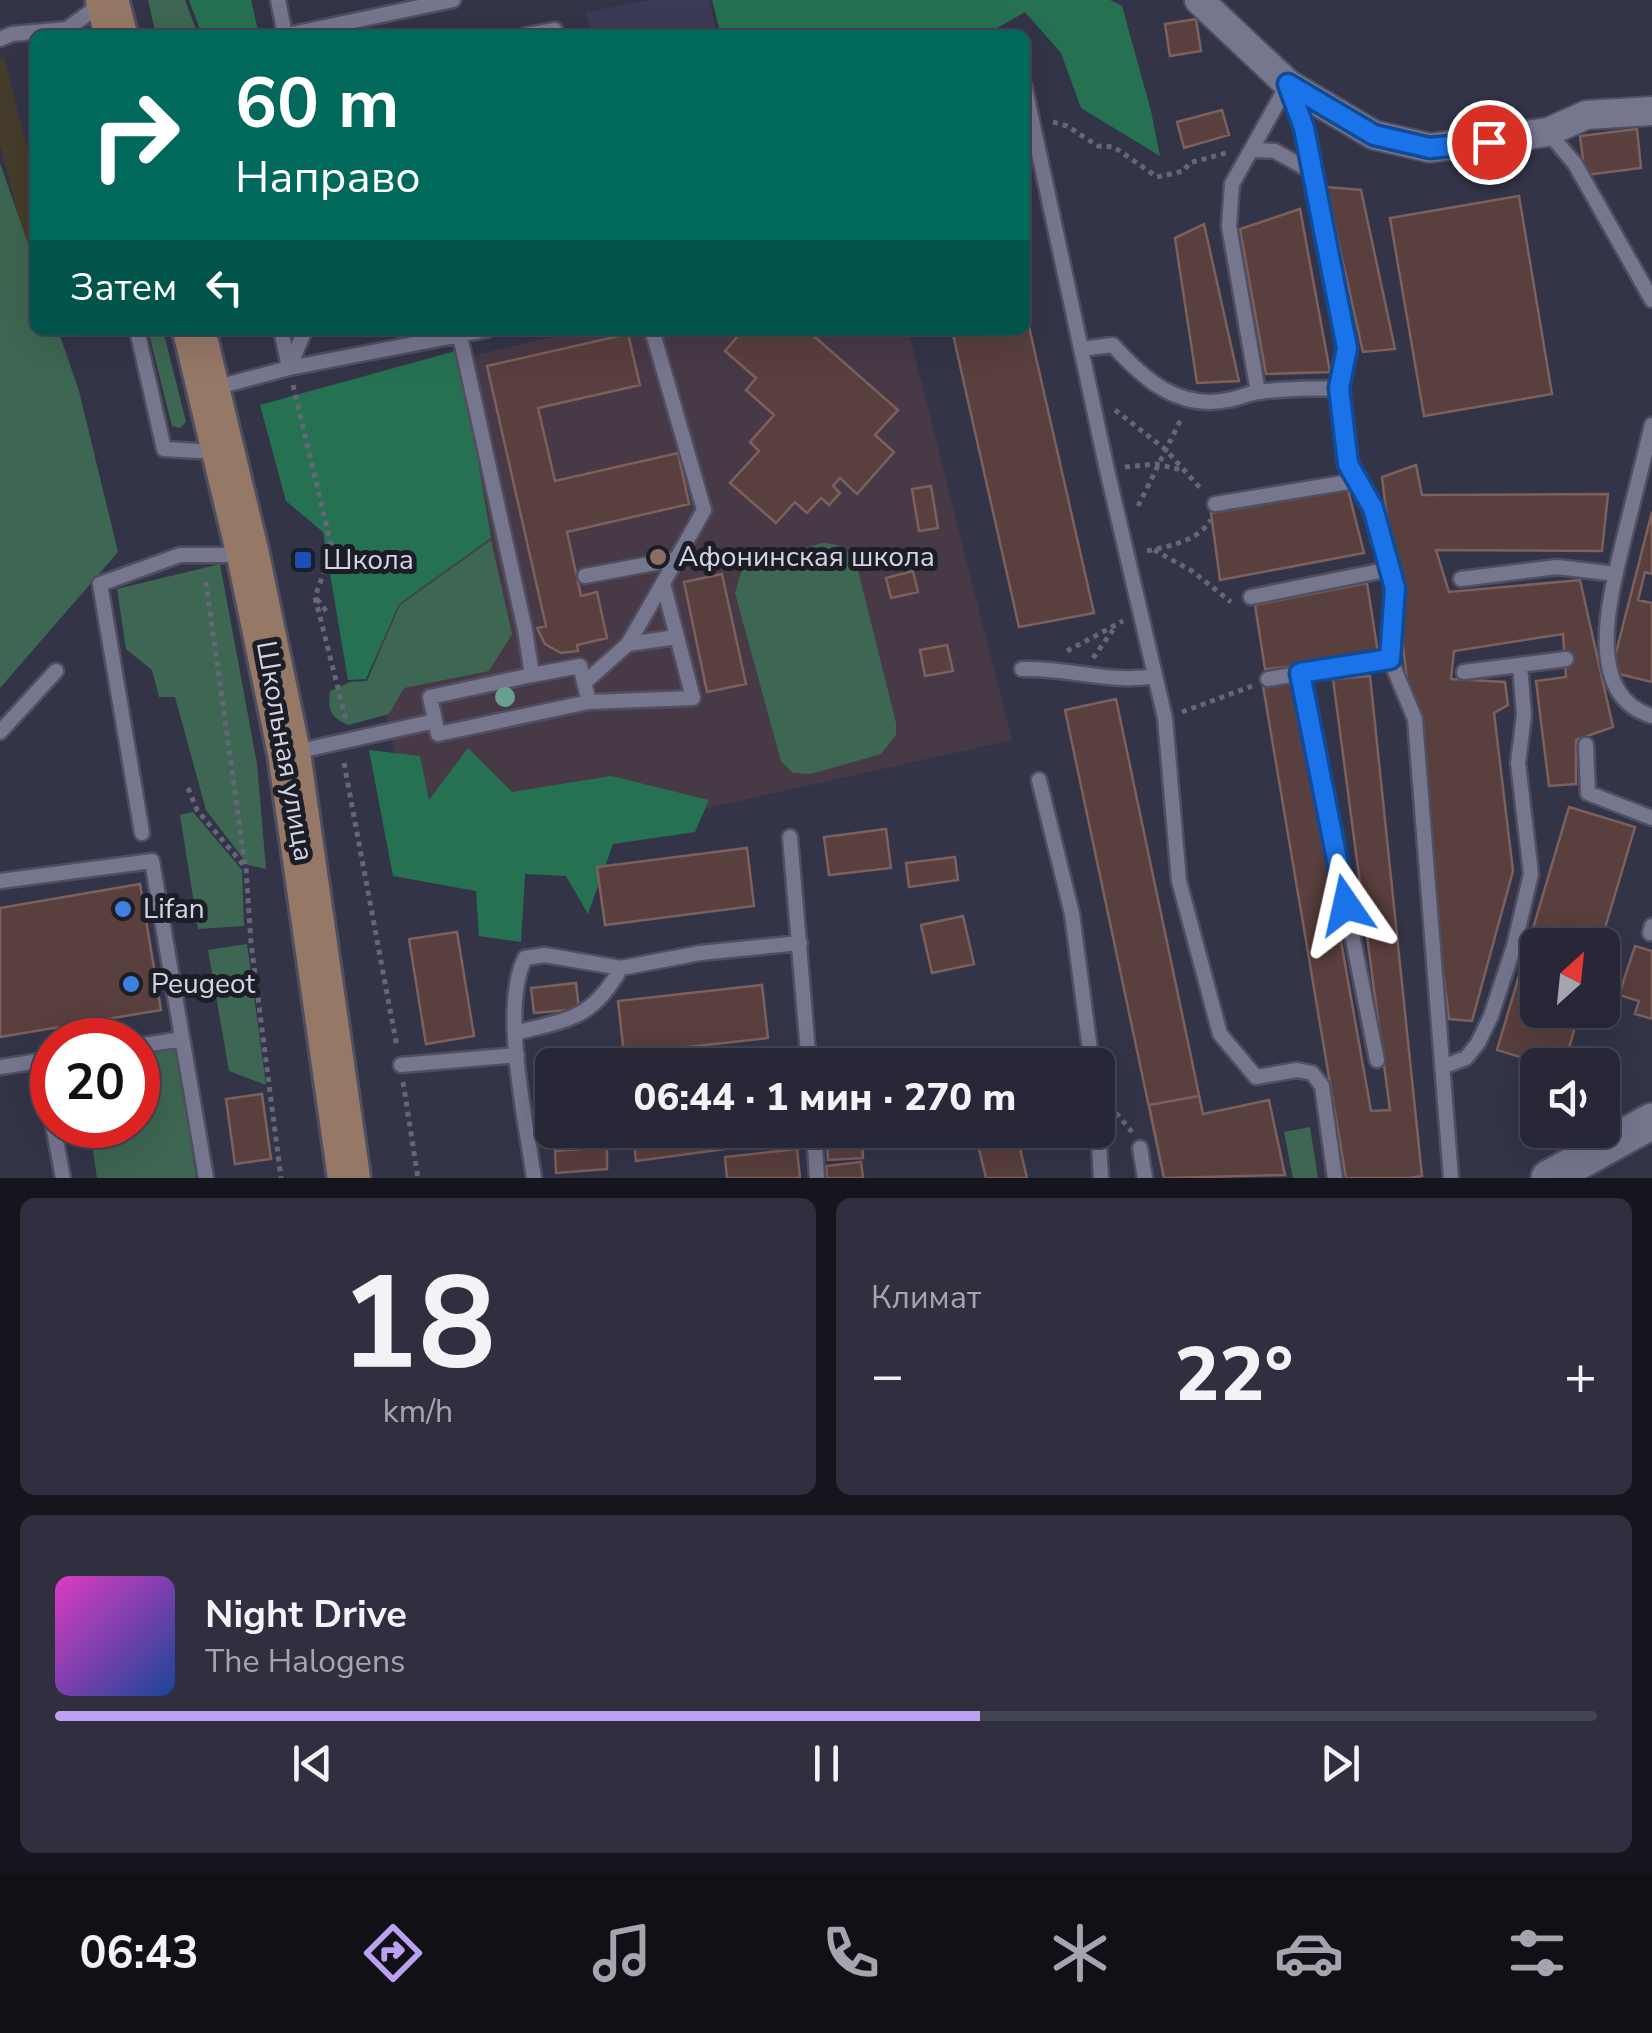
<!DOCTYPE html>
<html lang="ru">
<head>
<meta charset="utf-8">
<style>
	:root { --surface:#272737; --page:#2f2f3f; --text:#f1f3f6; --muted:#a4a5ad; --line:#434452; --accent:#bca0f2 }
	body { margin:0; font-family:"Nunito Sans",sans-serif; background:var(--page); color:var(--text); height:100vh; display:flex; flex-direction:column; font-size:38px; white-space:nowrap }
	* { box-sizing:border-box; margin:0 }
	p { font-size:32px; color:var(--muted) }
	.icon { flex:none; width:55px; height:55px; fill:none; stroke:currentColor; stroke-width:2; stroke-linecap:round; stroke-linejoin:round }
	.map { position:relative; height:1178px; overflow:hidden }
	.side { display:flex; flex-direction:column; gap:20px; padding:20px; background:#15151e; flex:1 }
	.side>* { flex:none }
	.top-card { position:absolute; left:30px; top:30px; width:1000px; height:305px; border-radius:15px; box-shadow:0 10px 40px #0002,0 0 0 2px var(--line); background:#00695c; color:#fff; overflow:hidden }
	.needle { width:65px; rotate:27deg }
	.buttons { position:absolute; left:1520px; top:928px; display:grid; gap:20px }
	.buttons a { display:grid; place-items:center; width:100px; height:100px; border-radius:15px; background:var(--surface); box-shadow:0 10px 40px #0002,0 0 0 2px var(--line); font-size:50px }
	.speed { position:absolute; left:30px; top:1018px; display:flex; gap:20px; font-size:50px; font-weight:700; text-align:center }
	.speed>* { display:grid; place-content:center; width:130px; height:130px; border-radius:50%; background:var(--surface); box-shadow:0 10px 40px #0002,0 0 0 2px var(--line); line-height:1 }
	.speed .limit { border:15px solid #d22; background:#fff; color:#111 }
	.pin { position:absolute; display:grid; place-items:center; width:85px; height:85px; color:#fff; margin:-42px; border:5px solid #fff; border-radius:50%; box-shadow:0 2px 10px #0007 }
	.me { position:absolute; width:110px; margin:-55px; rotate:349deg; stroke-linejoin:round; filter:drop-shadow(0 0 8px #0008) }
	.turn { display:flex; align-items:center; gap:35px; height:210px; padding:0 40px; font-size:45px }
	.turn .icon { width:130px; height:130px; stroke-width:2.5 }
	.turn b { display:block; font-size:70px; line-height:85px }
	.then { display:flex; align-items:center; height:95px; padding:0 40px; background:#0003; gap:20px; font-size:38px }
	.big { font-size:75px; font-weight:800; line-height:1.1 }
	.side .tile { flex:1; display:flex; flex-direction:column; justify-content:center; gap:15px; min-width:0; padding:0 35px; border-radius:15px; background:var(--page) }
	.side .dial { align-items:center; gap:0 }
	.dial b { font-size:130px; line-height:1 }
	.song { display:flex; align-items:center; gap:30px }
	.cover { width:120px; height:120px; border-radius:15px; background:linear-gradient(135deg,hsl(310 70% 55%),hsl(220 70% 35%)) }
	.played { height:10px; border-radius:5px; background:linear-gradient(90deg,var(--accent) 60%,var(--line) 60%) }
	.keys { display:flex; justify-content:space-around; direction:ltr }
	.heat { display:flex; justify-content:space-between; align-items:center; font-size:55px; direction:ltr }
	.side .tiles { flex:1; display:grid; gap:20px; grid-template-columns:1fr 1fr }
	.tile:last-child { grid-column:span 2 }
	.trip { position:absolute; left:535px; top:1048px; width:580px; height:100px; border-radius:15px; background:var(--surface); box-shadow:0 10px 40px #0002,0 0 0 2px var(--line); font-weight:800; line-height:100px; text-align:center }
	.tab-bar { display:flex; height:160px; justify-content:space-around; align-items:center; background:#101016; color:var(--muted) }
	.tab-bar .icon { width:70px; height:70px }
	.tab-bar .active { color:var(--accent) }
	.tab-bar b { font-size:45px; color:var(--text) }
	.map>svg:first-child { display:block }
</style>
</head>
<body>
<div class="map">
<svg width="1652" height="1178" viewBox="0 0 1652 1178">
	<rect width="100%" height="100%" fill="#343449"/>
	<path fill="#463d2c" d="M4,57L35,179V280L0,145V59Z"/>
	<path fill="#3b3b57" d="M650,0H709L717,35H591L586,12Z"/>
	<path fill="#483946" d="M581,330H908L1012,740L421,872L315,393Z"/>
	<path fill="#3d6752" d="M148,0H185L198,35H156Z
		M0,163L35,264V330H58L79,391L118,552L0,688Z
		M148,330H163L186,422L180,428L172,426Z
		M491,540L512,634L489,671L404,688L389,714L348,725C330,717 328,710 330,691L350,682L367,681L400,605Z
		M822,543C839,543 846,549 856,562L896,723V735L881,754L811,774L793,773L781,761L735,593L741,572L749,564Z
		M220,564L257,764L266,869L248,865L206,810L175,697H159L152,670L126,649L117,589Z
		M193,812L242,870L244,926L198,929L180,815Z
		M247,944L266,1085L229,1071L208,950Z
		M177,1048L196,1178H97L89,1125H138V1055Z
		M1310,1127L1318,1178H1293L1284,1132Z"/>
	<path fill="#267152" d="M189,0H251L259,35H202Z
		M712,0H1110L1122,6L1151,111L1160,156L1081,108L1061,53L1025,12L985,35H721Z
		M459,350L491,538L399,604L366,679L348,680L323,532L286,501L260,405Z
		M468,748L512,792L611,776L709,800L695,832L613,844L588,914L566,876L525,874L521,942L479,936L476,891L393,876L369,750L420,756L429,800Z"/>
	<path fill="#593f3d" stroke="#7c605d" stroke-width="2.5" d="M1196,19L1201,51L1170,56L1165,24Z
		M1222,110L1229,135L1184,148L1177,122Z
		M1637,129L1641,168L1585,175L1580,136Z
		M1326,187L1361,190L1395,349L1363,352Z
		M1519,196L1552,394L1424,416L1390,218Z
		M1300,209L1330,372L1266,374L1240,229Z
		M1204,224L1239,381L1197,383L1175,238Z
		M1025,309L1094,613L1019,627L952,330H1025Z
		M743,330H807L898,410L875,435L894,452L857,494L840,478L833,486L840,493L829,505L821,498L807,513L795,502L776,523L730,483L759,451L750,442L774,415L746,390L756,378L725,351Z
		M628,334L640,385L538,408L555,481L678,453L689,504L567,532L581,596L597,592L607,638L577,645L578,651L561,653L545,644L537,628L546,626L487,366Z
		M1416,465L1422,495L1608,494L1602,551L1436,550L1449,592L1580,580L1613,727L1576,740V784L1549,786L1536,681L1566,677L1563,634L1454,651L1451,679L1505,682L1508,705L1494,713L1513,871L1472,1021L1449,1019L1382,477Z
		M931,486L938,528L919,531L912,489Z
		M1348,490L1364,553L1220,580L1211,513Z
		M1652,512V574L1645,572L1638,600L1652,603V682L1611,672Z
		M913,571L918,592L891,598L886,578Z
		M722,574L746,684L707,692L684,582Z
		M1367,583L1379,659L1265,669L1255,605Z
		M947,645L953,671L925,676L920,650Z
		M1370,676L1422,1176L1408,1178H1346L1263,686L1295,681L1371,1111L1390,1110L1333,679Z
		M1116,699L1203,1114L1269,1100L1285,1175L1164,1178L1065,710Z
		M1569,807L1635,827L1600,945H1538V1010H1580L1564,1065H1547L1497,1050Z
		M886,829L891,868L829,875L824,837Z
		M747,848L754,906L605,925L597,867Z
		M955,857L958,880L909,887L906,863Z
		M140,884L161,1010L0,1037V908Z
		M963,916L974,964L932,973L921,925Z
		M457,932L474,1036L426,1044L409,939Z
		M1635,946L1652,951V1019L1635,1014L1639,1001L1619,995Z
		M576,983L579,1009L534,1013L531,988Z
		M762,985L768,1038L624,1054L618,1001Z
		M953,1047L955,1065H911L910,1049Z
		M1000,1048L1002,1065H960L959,1055Z
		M262,1094L271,1159L235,1164L226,1099Z
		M1199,1096L1203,1114L1269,1100L1285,1175L1164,1178L1149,1105Z
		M633,1130H724L726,1149L636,1161Z
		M826,1130H861L863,1158L828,1160Z
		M1018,1140L1027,1178H986L979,1149Z
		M607,1147V1169L556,1173L555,1151Z
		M797,1149L800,1178H727L725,1157Z
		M861,1162L863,1178H827L826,1166Z"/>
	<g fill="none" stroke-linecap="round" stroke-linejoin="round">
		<g stroke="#504f61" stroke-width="19">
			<path id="service" d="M278,0L285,35
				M287,35L453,0
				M527,35L555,30L556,35
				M0,39L12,34L67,29L101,4
				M1025,88L1107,470L1165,718L1179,881L1220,1034L1256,1077L1297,1070L1312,1073L1322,1086L1335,1178
				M1290,89L1305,128L1347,347L1339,388L1348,465L1373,509L1395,588L1390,659L1415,719L1451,1178
				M1548,132L1575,164L1652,300
				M1254,150L1275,151L1314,173
				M137,330L164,449L216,452
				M281,330L289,367
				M460,336L525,630L532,675L430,697L438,734L589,702L693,698L663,583L704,510L652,330
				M1081,349L1113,345C1144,380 1179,410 1228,400C1239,398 1249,393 1259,392C1285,388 1313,389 1339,388
				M289,368L305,330
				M214,388L289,368L486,330
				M1258,392L1229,226L1232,184L1288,84
				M1652,425C1643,460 1635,495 1626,530C1614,582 1578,694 1652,716
				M1215,504L1355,481
				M585,576L676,559
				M1461,579L1557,567L1616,574
				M663,583L628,644L677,637
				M1251,597L1390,569
				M1022,669C1069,667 1108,684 1155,676
				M1464,672L1566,659
				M1300,673L1377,1060
				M532,675L580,666L589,702
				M1268,679L1390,659
				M584,683L628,644
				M0,732L56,671
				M1586,745L1588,793L1652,818
				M295,752L435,721
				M1039,780L1072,914L1092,1065
				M142,833L100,584L180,555H242
				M790,837L809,1065
				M0,881L152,861L206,1178
				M1650,933L1652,926
				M516,1033C571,1018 591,1020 621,968
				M138,1046L182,1039
				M41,1060L52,1120
				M401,1065L517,1055
				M0,1067L52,1059
				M1442,1067L1466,1058L1478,1043L1491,1016L1514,946L1531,874L1518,763L1524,715L1520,665
				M53,1125L63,1178
				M1098,1125L1101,1178
				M814,1130L817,1178
				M1140,1148L1145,1178
				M534,1178C526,1122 500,1007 525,958L545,955L621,968L700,953L800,943"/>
		</g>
		<g stroke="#504f61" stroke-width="32">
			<path id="minor" d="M1199,0L1288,84L1374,135L1430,148L1548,132L1586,115L1652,111"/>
		</g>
		<g stroke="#504f61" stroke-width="40">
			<path id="tertiary" d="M1549,1178L1652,1121"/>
		</g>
		<g stroke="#504f61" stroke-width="48">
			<path id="primary" d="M107,0L116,35
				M194,330L248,555L289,753L349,1178"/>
		</g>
		<path stroke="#656678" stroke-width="5" stroke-dasharray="5 5" stroke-linecap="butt" d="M1053,122L1067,126L1098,146L1114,147L1157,177L1184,171L1189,163L1226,153
			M293,385L332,549L315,597L345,716L344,722
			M1115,410L1165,449L1202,490
			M1125,467L1156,464L1182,470
			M1138,506L1182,417
			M1154,550L1192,571L1231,602
			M1147,551C1172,545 1196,542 1211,520
			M206,582L245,865
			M317,599L327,612
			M1067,651L1123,621
			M1093,658L1113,630
			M1182,712L1252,686
			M344,763L397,1047
			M188,788L197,810L246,868L251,943L281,1178
			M403,1082L418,1178
			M1098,1096L1108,1106
			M1116,1113L1132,1132"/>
		<use href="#service" stroke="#76768f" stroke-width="14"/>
		<use href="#minor" stroke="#76768f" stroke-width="28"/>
		<use href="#tertiary" stroke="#76768f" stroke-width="35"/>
		<use href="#primary" stroke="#967866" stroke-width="42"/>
	</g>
	<circle fill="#67a08f" cx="505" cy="697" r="10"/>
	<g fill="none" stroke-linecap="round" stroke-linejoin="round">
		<g stroke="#114b97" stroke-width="25">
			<path id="route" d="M1346,905L1300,673L1390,659L1395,588L1373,508L1348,464L1339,388L1347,348L1304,128L1288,84L1374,135L1430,148L1489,142"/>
		</g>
		<use href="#route" stroke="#1a73e8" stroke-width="18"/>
	</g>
	<circle fill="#8d6e63" stroke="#1c1d26" stroke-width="4" cx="658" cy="557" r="10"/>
	<rect fill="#1a4fb4" stroke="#1c1d26" stroke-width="4" x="293" y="550" width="20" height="20" rx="5"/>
	<g fill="#3f7fe0" stroke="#1c1d26" stroke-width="4">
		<circle cx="123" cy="909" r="10"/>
		<circle cx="131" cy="984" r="10"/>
	</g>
	<g text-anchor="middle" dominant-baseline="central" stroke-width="10" stroke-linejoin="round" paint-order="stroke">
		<g font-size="28" fill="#d4d5e2" stroke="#1c1d26" text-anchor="start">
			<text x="678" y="557">Афонинская школа</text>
			<text x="323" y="560">Школа</text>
			<text x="143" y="909">Lifan</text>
			<text x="151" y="984">Peugeot</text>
		</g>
		<g font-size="28" fill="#d4d5e2" stroke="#1c1d26">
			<text transform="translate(285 751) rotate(80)">Школьная улица</text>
		</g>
	</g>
</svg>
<div class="buttons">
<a><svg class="needle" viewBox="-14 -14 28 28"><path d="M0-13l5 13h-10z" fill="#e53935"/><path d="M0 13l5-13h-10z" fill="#a4a5ad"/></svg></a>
<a><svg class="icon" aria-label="sound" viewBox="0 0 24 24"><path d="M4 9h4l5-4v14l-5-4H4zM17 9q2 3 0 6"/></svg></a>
</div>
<div class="speed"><div class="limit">20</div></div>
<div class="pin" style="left:1489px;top:142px;background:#d93025"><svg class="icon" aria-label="arrive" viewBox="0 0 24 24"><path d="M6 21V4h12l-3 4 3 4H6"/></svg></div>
<svg class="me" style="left:1346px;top:905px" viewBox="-20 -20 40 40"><path d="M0-17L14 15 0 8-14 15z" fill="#1a73e8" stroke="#fff" stroke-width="4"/></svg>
<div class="trip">06:44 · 1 мин · 270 m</div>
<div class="top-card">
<div class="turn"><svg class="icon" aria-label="right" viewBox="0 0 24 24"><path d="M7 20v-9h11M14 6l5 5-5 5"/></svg><div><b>60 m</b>Направо</div></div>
<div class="then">Затем<svg class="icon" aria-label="left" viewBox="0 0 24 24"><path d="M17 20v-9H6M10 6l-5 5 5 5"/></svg></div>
</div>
</div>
<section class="side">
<div class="tiles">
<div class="tile dial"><b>18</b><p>km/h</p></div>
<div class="tile"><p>Климат</p>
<div class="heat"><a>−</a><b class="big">22°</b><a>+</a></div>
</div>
<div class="tile">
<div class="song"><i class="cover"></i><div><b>Night Drive</b><p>The Halogens</p></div></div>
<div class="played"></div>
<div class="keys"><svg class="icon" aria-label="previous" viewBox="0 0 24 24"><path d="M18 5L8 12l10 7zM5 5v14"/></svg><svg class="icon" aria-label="pause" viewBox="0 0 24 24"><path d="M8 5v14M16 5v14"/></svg><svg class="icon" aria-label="next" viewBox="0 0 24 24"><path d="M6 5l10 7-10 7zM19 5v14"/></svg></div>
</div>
</div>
</section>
<nav class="tab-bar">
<b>06:43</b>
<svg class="icon active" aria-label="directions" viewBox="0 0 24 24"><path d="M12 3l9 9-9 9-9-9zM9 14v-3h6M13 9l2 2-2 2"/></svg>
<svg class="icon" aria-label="music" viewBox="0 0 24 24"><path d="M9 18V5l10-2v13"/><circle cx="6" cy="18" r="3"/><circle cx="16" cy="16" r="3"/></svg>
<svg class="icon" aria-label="phone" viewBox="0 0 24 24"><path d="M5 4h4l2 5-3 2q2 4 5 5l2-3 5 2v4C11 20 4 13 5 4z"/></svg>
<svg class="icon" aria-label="climate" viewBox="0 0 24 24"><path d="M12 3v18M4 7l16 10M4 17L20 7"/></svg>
<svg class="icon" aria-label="car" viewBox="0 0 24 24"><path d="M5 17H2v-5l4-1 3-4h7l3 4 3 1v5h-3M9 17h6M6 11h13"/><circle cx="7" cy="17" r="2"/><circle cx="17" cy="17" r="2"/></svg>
<svg class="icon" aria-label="filters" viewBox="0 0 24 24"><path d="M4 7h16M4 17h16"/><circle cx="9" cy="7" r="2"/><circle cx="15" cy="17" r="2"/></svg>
</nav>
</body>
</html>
